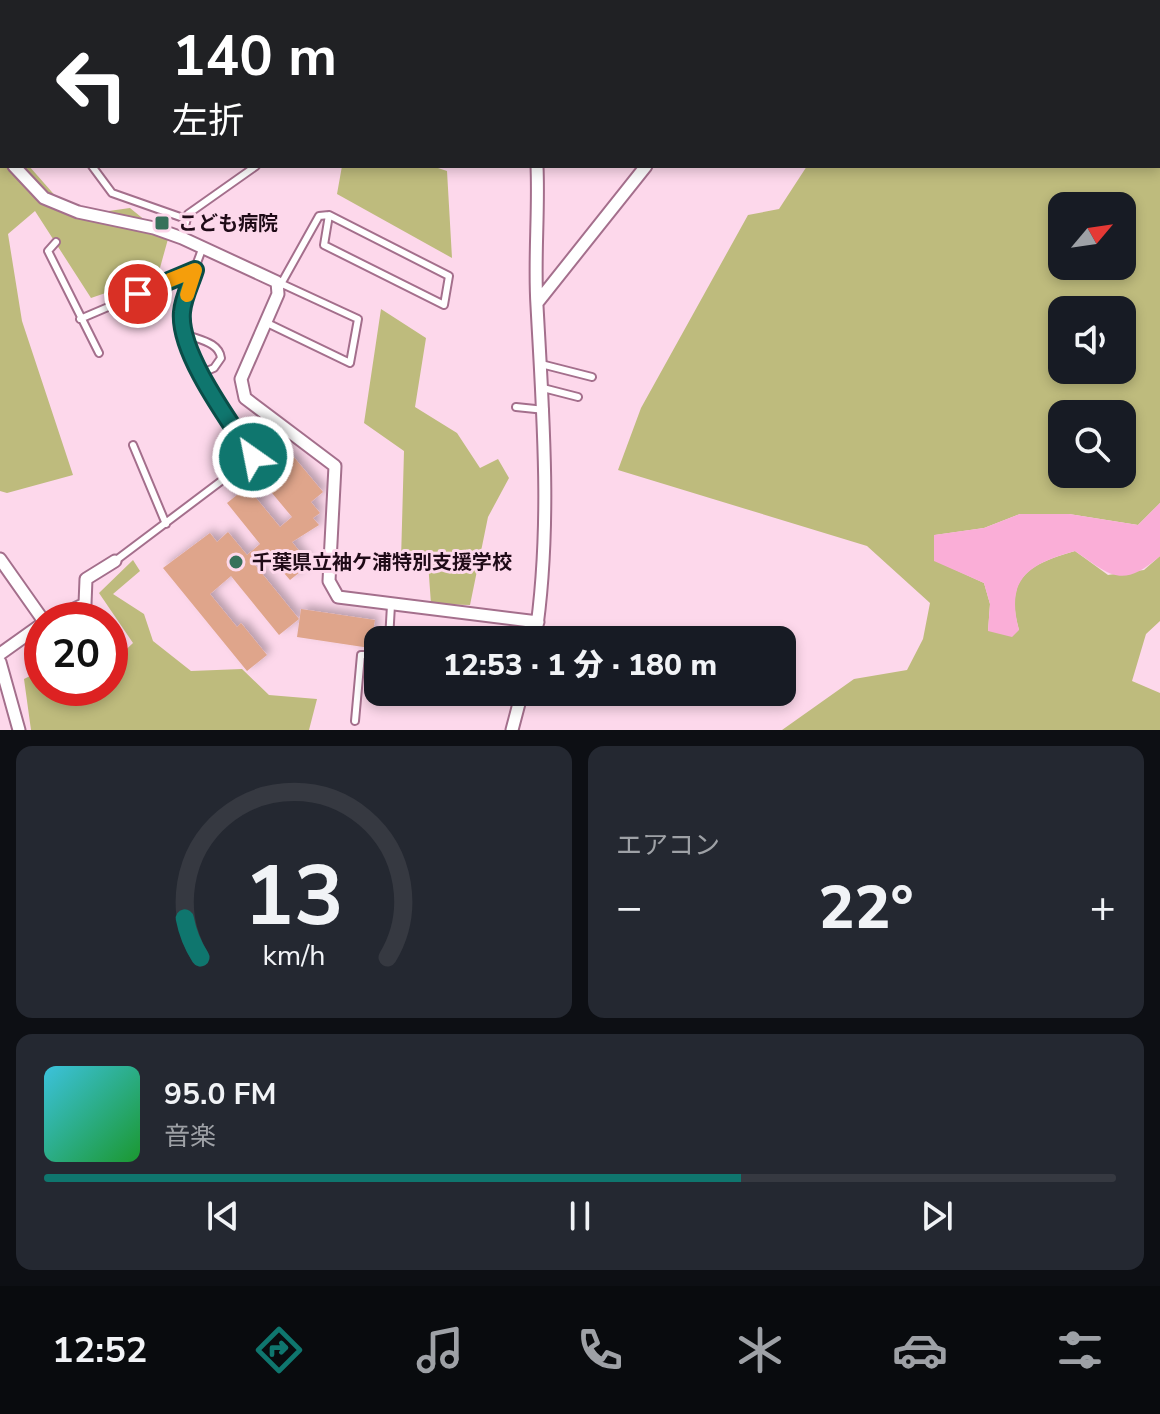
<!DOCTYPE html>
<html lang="ja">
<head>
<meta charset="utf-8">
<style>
	:root { --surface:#171b24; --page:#242831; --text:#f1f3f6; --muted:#9ea1a6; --line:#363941; --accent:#0f766e }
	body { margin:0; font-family:"Nunito Sans","Noto Sans JP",sans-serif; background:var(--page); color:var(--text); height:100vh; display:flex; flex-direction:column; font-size:30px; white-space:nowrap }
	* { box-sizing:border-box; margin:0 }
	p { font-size:26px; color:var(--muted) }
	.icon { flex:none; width:44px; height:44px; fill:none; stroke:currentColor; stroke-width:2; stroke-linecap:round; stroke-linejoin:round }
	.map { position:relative; height:730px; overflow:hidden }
	.side { display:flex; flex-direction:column; gap:16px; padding:16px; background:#0d0f14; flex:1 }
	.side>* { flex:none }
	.banner { position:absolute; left:0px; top:0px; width:1160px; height:168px; box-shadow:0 4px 12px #0003; background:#202124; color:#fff; overflow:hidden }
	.needle { width:52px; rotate:61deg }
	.tools { position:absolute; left:1048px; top:192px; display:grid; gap:16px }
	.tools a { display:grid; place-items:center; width:88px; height:88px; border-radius:16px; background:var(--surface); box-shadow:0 4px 12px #0003; font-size:40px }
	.speed { position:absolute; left:24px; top:602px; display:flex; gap:16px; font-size:40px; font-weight:700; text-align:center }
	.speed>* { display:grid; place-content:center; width:104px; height:104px; border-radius:50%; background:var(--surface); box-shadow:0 4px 12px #0003; line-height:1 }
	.speed .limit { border:12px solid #d22; background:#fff; color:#111 }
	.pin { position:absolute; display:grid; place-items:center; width:68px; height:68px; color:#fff; margin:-34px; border:4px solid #fff; border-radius:50%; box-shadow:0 2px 8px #0007 }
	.me { position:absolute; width:88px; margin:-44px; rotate:327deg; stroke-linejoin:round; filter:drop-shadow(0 0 6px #0008) }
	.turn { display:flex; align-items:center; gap:28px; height:168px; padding:0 40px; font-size:36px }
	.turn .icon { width:104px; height:104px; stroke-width:2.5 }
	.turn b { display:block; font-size:56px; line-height:68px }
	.big { font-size:60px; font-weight:800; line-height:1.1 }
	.side .tile { flex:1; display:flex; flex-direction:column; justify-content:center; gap:12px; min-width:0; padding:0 28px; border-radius:16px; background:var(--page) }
	.side .dial { align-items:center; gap:0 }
	.dial svg { height:208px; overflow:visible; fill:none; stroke:var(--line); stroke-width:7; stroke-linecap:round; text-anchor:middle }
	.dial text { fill:var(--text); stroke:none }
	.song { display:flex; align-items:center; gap:24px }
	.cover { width:96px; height:96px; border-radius:12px; background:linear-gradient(135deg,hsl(190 70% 55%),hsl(130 70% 35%)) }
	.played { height:8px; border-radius:4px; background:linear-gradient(90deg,var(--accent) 65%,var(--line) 65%) }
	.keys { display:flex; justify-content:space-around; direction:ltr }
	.heat { display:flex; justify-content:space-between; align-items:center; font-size:44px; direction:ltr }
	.side .tiles { flex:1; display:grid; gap:16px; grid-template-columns:1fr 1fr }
	.tile:last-child { grid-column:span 2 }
	.trip { position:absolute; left:364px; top:626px; width:432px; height:80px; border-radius:16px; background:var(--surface); box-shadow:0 4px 12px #0003; font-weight:800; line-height:80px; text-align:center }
	.tab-bar { display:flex; height:128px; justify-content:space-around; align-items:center; background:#090b0e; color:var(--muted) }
	.tab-bar .icon { width:56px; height:56px }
	.tab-bar .current { color:var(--accent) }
	.tab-bar b { font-size:36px; color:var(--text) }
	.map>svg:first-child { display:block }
</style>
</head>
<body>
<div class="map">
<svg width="1160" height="730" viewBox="0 0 1160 730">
	<defs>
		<filter id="shadow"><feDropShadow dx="4.5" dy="-4.5" stdDeviation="4" flood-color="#0004"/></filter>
	</defs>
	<rect width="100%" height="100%" fill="#fdd8eb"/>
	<path fill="#bebb7d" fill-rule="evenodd" d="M0,0L104,2H2V166H29L73,216L130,208L168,239L158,275L91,298L35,211L8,234L22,321L73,475L7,493L0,491Z
		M172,0H412V2H173Z
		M918,0H1160V503L1138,525L1069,514H1020L984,528L935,535L934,560L984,583L990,604L988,631L1019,630C1004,578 1029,564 1075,551L1108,575L1144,570L1160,556V621L1146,634L1132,681L1160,693V730H782L854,679L907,670L923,639L930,603L867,546L618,470L641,408L748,215L779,209L807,166H1158V2ZM1062,206H1122V266H1062ZM1062,310H1122V370H1062ZM1062,414H1122V474H1062Z
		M342,166H432L447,171L452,258L337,194Z
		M381,309L426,338L415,407L457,433L480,468L498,459L509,478L488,517L470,605L431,604L428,562L401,560L404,451L364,423Z
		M133,560L140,571L113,594L144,614L153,641L191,671L242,669L269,695L317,699L309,730H31L24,679L42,670V688H110V658L115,660L133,643L99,593Z"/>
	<path fill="#faaed7" d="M1160,503V556C1122,589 1111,576 1075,551C1029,564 1005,578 1019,630L1012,637L988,631L990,604L984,583L934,561V535L984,528L1020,514H1069L1138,525Z"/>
	<path fill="#dfa58b" filter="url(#shadow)" d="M293,456L323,492L311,502L320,513L313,518L319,525L292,542L310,564L290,580L264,550L251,560L299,619L279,635L231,576L210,594L237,627L241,623L267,655L247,671L163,568L210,533L217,542L228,532L247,555L260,544L227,503L247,487L280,527L292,517L262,481Z
		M301,609L375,620L370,648L297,637Z"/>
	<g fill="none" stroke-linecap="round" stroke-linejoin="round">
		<g stroke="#a46f8c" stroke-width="10">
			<path id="lane" d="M111,0L114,2
				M92,166L112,193L186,219
				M182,238L188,214L256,166
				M56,242L48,251L99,353
				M202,249C196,268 182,294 182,314C181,358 230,421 253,457
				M281,284L319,216L329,215L449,276L444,305L324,245L329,215
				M80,319L195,270
				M265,322L350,363L358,319L280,283
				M185,334C199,340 219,342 221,358L214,368L202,373
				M541,364L592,377
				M543,388L578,397
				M516,407L545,410
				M133,445L166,524
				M115,561L289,430
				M389,640L391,605
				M355,721L361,655H378"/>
		</g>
		<g stroke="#a46f8c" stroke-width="15">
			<path id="street" d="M530,0V2
				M775,2L777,0
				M0,148L2,151
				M14,166L44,198L78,212L154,228L182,238L277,282L278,294L241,379L245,398L335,466L329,581L338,597L538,622
				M537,303L646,166
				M0,559L43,620
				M50,620L85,604L86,579L115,561
				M535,640C552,529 543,417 537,306C534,259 539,213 537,166
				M0,654L42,624
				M0,662L19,730
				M512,730L522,692"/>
		</g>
		<use href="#lane" stroke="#fff" stroke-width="6"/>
		<use href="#street" stroke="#fff" stroke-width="11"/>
	</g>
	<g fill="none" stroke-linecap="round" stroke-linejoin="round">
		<g stroke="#0a4d48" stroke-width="20">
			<path id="route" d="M138,294L195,270C191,283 183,298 182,312C178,353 231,423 253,457"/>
		</g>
		<use href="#route" stroke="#0f766e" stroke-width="14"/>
		<path stroke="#f59e0b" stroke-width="14" d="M170,280L195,270L187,295"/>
	</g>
	<g fill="#36715a" stroke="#fdd8eb" stroke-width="3">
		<rect x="154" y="215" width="16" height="16" rx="4"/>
		<circle cx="236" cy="562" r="8"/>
	</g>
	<g text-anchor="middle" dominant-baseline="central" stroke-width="6" stroke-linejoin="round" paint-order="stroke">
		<g font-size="20" font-weight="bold" fill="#1f0b17" stroke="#fdd8eb" text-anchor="start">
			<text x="178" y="223">こども病院</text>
			<text x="252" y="562">千葉県立袖ケ浦特別支援学校</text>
		</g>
	</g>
</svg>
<div class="tools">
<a><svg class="needle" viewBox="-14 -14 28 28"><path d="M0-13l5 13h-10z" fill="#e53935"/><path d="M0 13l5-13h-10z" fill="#9ea1a6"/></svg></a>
<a><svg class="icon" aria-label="sound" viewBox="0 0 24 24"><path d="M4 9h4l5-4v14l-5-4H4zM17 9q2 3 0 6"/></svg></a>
<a><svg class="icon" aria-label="search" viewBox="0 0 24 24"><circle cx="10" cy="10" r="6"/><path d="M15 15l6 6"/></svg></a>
</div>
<div class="speed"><div class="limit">20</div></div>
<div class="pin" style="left:138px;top:294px;background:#d93025"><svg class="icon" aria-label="arrive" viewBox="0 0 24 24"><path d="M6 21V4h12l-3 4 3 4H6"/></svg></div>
<svg class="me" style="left:253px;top:457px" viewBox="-20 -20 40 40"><circle r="17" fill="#0f766e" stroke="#fff" stroke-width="3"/><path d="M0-11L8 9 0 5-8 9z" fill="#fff"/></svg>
<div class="trip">12:53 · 1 分 · 180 m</div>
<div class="banner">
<div class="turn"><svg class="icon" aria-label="left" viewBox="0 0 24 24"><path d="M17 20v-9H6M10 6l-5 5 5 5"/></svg><div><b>140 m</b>左折</div></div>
</div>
</div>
<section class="side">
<div class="tiles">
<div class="tile dial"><svg viewBox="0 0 100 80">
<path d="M14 69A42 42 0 1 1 86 69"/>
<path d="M14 69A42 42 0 0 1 8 54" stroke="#0f766e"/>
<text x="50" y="56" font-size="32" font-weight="700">13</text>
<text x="50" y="72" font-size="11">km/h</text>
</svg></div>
<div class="tile"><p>エアコン</p>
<div class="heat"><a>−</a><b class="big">22°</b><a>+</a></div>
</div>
<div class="tile">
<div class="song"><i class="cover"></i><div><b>95.0 FM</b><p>音楽</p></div></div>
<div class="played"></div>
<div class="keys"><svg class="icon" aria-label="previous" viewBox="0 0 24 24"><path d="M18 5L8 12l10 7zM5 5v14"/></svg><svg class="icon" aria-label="pause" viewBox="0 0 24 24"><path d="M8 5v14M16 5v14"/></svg><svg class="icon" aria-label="next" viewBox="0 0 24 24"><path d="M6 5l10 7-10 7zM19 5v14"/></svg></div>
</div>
</div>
</section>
<nav class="tab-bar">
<b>12:52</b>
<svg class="icon current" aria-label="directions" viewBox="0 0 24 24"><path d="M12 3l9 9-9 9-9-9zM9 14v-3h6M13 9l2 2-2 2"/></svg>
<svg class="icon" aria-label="music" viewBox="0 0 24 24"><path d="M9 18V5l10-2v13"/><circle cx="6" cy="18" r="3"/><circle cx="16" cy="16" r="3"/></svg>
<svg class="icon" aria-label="phone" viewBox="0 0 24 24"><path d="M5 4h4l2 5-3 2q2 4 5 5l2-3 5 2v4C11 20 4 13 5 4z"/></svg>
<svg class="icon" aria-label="climate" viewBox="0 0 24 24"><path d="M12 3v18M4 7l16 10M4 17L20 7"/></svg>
<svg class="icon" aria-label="car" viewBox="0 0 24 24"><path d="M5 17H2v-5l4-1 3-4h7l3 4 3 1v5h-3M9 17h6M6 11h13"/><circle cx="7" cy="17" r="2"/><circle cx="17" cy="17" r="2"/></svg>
<svg class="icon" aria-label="filters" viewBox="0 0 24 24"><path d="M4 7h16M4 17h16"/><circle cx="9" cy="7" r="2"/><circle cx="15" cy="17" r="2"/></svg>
</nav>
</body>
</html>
